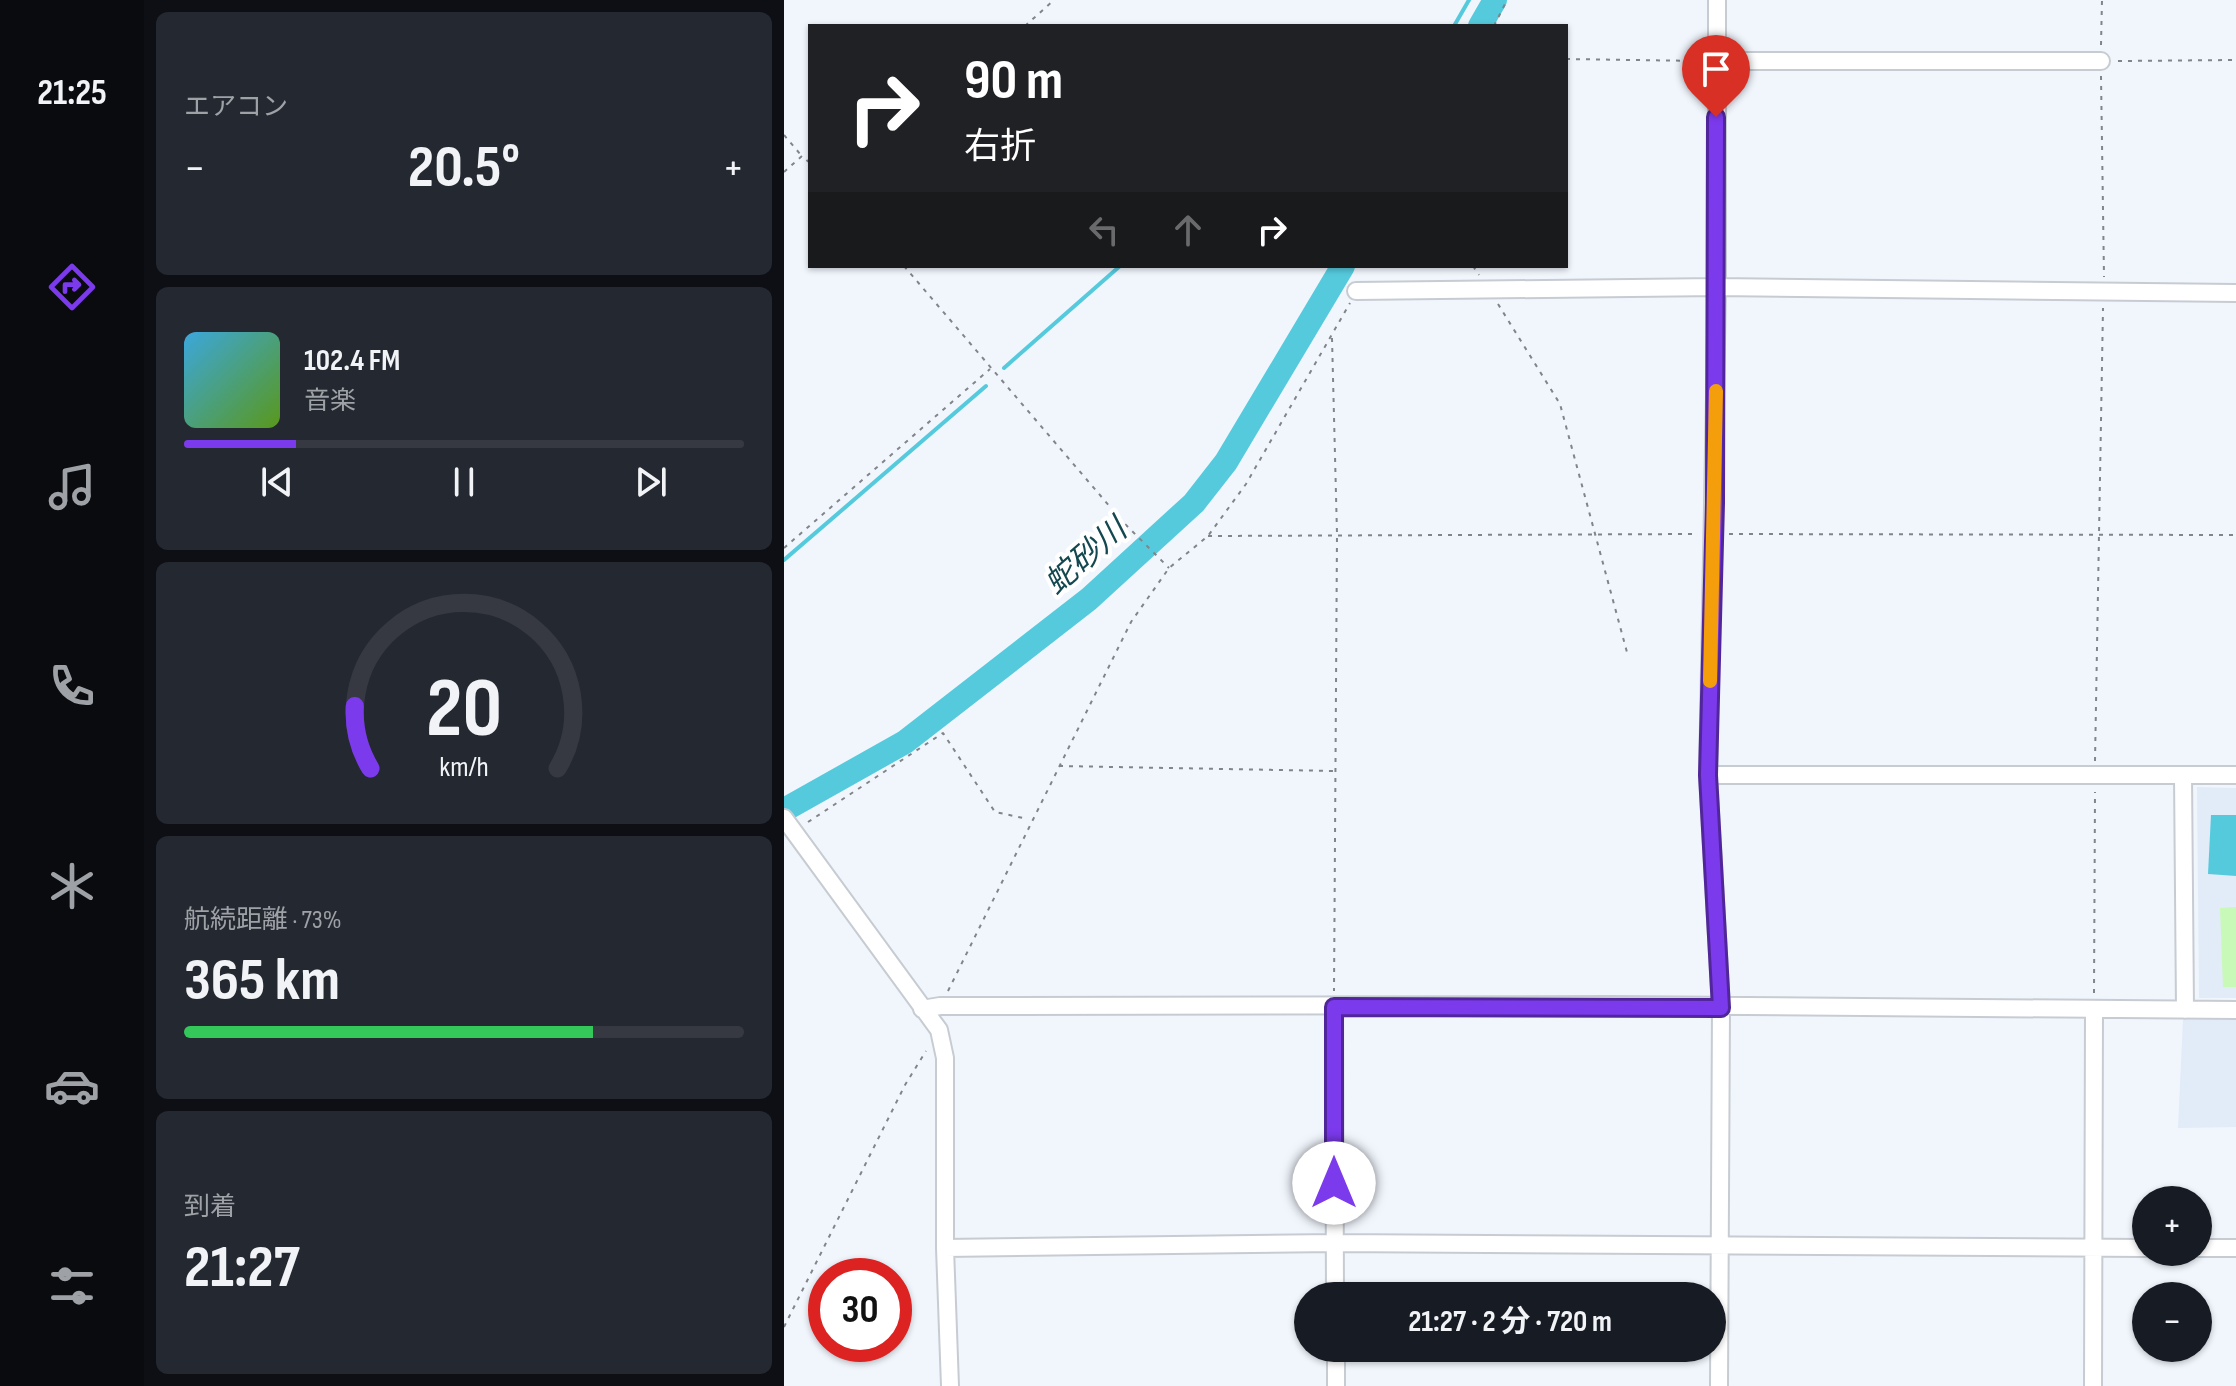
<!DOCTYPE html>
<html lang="ja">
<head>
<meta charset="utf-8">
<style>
	:root { --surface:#171b24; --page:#242831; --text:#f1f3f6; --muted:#9ea1a6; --line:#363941; --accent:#7c3aed }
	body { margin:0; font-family:"Sofia Sans Condensed","Noto Sans JP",sans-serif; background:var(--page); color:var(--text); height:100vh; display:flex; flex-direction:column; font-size:30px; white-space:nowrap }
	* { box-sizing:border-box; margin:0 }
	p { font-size:26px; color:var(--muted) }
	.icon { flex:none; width:44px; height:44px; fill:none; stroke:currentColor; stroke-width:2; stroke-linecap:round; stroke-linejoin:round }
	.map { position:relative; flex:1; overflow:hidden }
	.drawer { display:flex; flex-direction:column; gap:12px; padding:12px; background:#0d0f14; width:640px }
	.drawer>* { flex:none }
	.hud { position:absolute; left:24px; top:24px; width:760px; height:244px; border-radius:0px; box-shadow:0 2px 6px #0004; background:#202124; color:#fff; overflow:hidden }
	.fabs { position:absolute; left:1348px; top:1186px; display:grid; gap:16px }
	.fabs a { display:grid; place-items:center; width:80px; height:80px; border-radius:50%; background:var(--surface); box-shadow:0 2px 6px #0004; font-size:40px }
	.speed { position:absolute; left:24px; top:1258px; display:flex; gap:16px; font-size:40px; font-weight:700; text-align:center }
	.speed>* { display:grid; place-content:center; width:104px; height:104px; border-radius:50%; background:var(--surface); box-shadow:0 2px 6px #0004; line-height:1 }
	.speed .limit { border:12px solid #d22; background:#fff; color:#111 }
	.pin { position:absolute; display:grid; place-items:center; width:68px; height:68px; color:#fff; margin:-82px -34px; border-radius:50% 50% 50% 0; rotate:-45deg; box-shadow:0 0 8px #0007 }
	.pin .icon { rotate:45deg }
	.me { position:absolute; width:88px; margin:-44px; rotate:0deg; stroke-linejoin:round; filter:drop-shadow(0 0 6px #0008) }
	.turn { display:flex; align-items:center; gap:28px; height:168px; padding:0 24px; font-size:36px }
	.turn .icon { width:104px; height:104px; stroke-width:2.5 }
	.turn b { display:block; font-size:56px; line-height:68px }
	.lanes { display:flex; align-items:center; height:76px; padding:0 24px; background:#0003; justify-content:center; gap:40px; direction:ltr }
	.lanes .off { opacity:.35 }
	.big { font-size:60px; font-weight:700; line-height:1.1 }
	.drawer .card { flex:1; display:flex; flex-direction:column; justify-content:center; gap:12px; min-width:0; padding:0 28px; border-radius:12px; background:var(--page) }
	.drawer .dial { align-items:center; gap:0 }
	.dial svg { height:208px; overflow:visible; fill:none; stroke:var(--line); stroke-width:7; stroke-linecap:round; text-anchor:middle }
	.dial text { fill:var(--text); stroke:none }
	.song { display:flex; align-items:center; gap:24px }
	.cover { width:96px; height:96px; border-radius:12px; background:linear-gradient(135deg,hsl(200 70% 55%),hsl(90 70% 35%)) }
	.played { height:8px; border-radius:4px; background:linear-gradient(90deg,var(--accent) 20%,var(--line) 20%) }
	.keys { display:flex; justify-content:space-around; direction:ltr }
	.heat { display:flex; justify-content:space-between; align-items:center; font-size:44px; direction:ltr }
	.charge { height:12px; border-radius:6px; background:linear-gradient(90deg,#34c759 73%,var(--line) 0) }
	.trip { position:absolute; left:510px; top:1282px; width:432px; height:80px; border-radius:40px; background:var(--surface); box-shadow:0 2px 6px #0004; font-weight:700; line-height:80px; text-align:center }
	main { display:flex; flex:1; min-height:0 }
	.tabs { display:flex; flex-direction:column; width:144px; justify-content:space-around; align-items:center; background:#090b0e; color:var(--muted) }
	.tabs .icon { width:56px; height:56px }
	.tabs .selected { color:var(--accent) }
	.tabs b { font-size:36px; color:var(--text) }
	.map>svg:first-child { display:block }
</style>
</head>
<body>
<main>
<nav class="tabs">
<b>21:25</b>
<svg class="icon selected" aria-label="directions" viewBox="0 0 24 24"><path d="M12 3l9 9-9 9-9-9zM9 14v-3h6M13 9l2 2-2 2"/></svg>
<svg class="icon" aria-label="music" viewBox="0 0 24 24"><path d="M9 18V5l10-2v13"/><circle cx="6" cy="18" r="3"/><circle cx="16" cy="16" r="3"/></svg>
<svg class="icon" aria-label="phone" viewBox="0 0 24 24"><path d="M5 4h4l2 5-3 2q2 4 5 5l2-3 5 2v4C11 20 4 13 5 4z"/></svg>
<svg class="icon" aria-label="climate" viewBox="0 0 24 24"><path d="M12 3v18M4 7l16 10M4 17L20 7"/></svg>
<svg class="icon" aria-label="car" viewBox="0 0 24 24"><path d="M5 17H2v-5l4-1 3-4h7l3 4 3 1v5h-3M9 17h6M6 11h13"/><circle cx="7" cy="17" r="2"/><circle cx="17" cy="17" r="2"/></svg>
<svg class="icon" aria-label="filters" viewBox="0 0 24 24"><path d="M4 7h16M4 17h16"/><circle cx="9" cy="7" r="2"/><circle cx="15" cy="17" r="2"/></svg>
</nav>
<section class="drawer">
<div class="card"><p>エアコン</p>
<div class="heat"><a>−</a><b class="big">20.5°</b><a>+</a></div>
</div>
<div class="card">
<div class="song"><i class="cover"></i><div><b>102.4 FM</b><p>音楽</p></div></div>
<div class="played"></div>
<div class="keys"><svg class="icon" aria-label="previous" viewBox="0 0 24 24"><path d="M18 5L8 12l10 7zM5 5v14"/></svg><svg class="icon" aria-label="pause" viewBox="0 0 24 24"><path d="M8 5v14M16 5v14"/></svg><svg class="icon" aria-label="next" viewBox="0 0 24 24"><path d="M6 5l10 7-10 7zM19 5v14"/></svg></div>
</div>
<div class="card dial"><svg viewBox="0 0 100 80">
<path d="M14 69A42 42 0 1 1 86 69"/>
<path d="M14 69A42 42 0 0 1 8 45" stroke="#7c3aed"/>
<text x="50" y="56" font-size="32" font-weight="700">20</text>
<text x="50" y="72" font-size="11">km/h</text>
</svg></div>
<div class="card"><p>航続距離 · 73%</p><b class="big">365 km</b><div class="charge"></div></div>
<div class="card"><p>到着</p><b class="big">21:27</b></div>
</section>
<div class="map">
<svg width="1452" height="1386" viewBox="0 0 1452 1386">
	<rect width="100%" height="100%" fill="#f1f6fd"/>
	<path fill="#e2ebf8" d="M1413,787L1452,788V998H1415Z
		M1399,1019L1452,1020V1127L1394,1128Z"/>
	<path fill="#c8f9b8" d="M1452,907V987H1439L1436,908Z"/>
	<path fill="#55cadd" d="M1427,815H1452V876L1424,874Z"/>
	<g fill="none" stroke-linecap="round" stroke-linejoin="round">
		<path stroke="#55cadd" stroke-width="4" d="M670,26L685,0
			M220,368L336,266
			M0,560L202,386"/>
		<path stroke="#55cadd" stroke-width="24" d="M696,26L711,0
			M0,810L121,742L305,599L410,503L442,462L559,266"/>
		<g stroke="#c7ccd3" stroke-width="20">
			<path id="minor" d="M933,0V287L924,775L937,1008L935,1386
				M932,61H1317
				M572,291L933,287L1452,293
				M924,775H1452
				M1399,775L1401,1010
				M0,818L155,1030L161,1058V1248L166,1386
				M550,1007L551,1296
				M138,1009L156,1006L827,1005L1452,1010
				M161,1248L550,1243L1362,1248
				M1414,1248H1452
				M552,1348V1386
				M1309,1386L1310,1011"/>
		</g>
		<path stroke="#818489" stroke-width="2" stroke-dasharray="4 6" stroke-linecap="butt" d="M241,26L270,0
			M710,26L723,0
			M1317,45L1318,0
			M782,59L918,61
			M1334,61L1452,60
			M1317,76L1320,277
			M0,135L17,155
			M0,172L18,156L26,163
			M120,266L339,522L385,568
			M689,266L695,275
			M714,304L776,404L844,656
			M548,338L553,534L550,991
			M945,534L1452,535
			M424,536L914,534
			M0,548L206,369
			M1311,761L1319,308
			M275,766L551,771
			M24,822L159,733L211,812L244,819
			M164,991L347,622L385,568L424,536L462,484L566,303
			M1310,993L1311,792
			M0,1327L121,1085L142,1051"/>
		<use href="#minor" stroke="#fff" stroke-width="16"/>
	</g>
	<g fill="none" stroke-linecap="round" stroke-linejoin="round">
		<g stroke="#51269a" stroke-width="20">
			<path id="route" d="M550,1183V1007L937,1008L924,775L931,503L932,117"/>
		</g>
		<use href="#route" stroke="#7c3aed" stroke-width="14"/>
		<path stroke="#f59e0b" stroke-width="14" d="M926,681L932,391"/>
	</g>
	<g text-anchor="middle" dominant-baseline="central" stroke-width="8" stroke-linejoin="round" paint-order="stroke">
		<g font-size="32" font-style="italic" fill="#144850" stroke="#fff">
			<text transform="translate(302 557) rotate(-41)">蛇砂川</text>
		</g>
	</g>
</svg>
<div class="fabs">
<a>+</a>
<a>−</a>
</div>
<div class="speed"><div class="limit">30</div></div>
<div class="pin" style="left:932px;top:117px;background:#d93025"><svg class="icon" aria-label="arrive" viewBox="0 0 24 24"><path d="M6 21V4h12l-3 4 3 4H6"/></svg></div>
<svg class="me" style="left:550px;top:1183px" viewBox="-20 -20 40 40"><circle r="19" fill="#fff"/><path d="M0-13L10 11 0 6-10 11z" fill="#7c3aed"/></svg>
<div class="trip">21:27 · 2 分 · 720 m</div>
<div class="hud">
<div class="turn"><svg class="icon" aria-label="right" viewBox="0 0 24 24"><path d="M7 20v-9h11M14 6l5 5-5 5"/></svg><div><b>90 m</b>右折</div></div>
<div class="lanes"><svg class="icon off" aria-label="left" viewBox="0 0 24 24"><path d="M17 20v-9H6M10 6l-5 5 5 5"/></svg><svg class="icon off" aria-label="ahead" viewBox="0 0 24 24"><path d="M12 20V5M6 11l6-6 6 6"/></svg><svg class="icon" aria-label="right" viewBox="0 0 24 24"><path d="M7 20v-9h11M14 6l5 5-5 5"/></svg></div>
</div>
</div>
</main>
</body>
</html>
